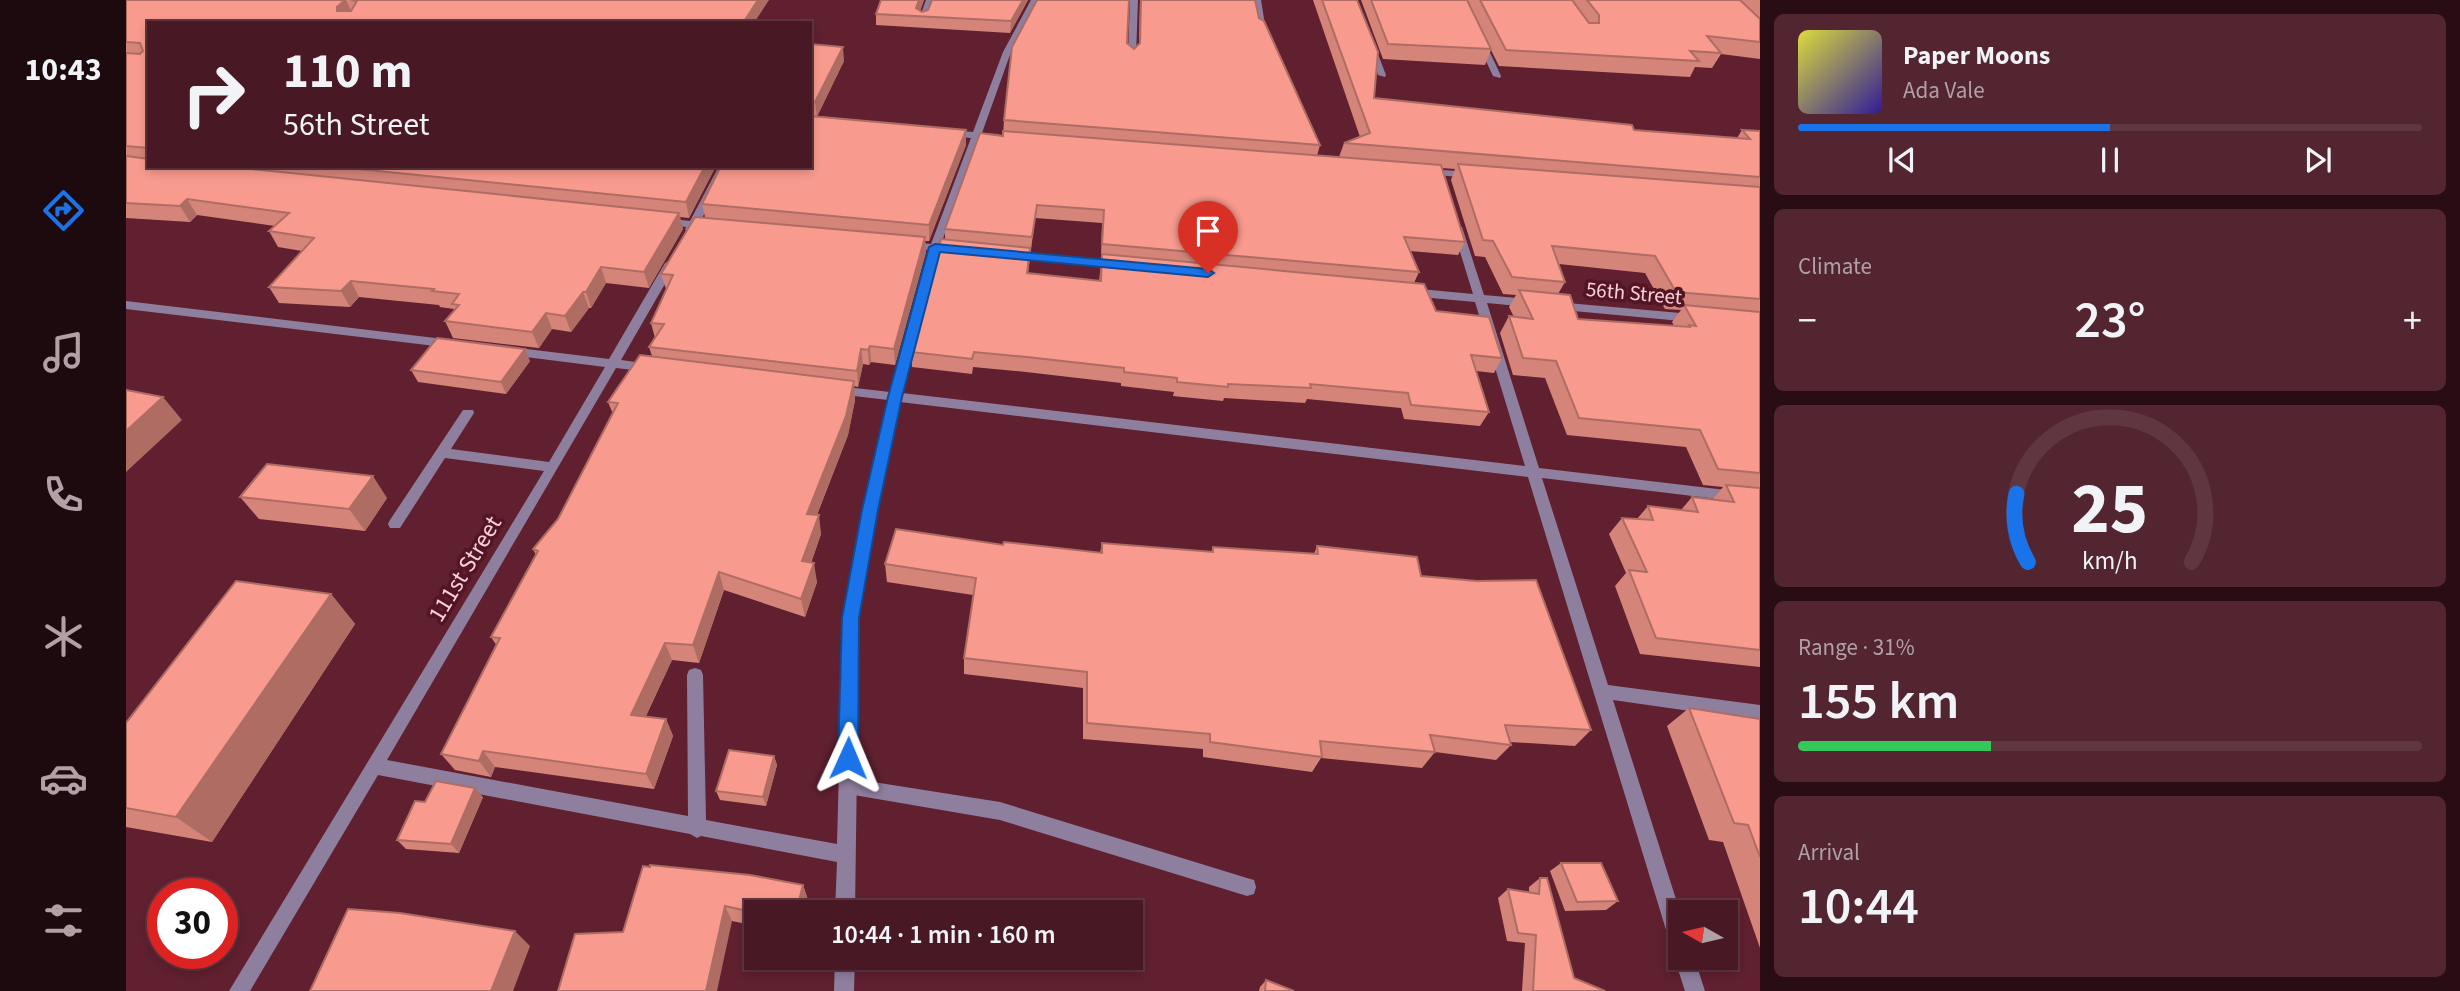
<!DOCTYPE html>
<html lang="en">
<head>
<meta charset="utf-8">
<style>
	:root { --surface:#481824; --page:#522531; --text:#f1f3f6; --muted:#b1a0a6; --line:#603741; --accent:#1a73e8 }
	body { margin:0; font-family:"Source Sans 3",sans-serif; background:var(--page); color:var(--text); height:100vh; display:flex; flex-direction:column; font-size:26px; white-space:nowrap }
	* { box-sizing:border-box; margin:0 }
	p { font-size:23px; color:var(--muted) }
	.icon { flex:none; width:38px; height:38px; fill:none; stroke:currentColor; stroke-width:2; stroke-linecap:round; stroke-linejoin:round }
	.map { position:relative; flex:1; overflow:hidden }
	.drawer { display:flex; flex-direction:column; gap:14px; padding:14px; background:#280d14; width:700px }
	.drawer>* { flex:none }
	.guide { position:absolute; left:21px; top:21px; width:665px; height:147px; border-radius:0px; box-shadow:0 4px 10px #0003,0 0 0 2px var(--line); background:#481824; color:var(--text); overflow:hidden }
	.needle { width:46px; rotate:278deg }
	.buttons { position:absolute; left:1542px; top:900px; display:grid; gap:14px }
	.buttons a { display:grid; place-items:center; width:70px; height:70px; border-radius:0px; background:var(--surface); box-shadow:0 4px 10px #0003,0 0 0 2px var(--line); font-size:35px }
	.speed { position:absolute; left:21px; top:878px; display:flex; gap:14px; font-size:35px; font-weight:700; text-align:center }
	.speed>* { display:grid; place-content:center; width:91px; height:91px; border-radius:50%; background:var(--surface); box-shadow:0 4px 10px #0003,0 0 0 2px var(--line); line-height:1 }
	.speed .limit { border:10px solid #d22; background:#fff; color:#111 }
	.pin { position:absolute; display:grid; place-items:center; width:60px; height:60px; color:#fff; margin:-72px -30px; border-radius:50% 50% 50% 0; rotate:-45deg; box-shadow:0 0 7px #0007 }
	.pin .icon { rotate:45deg }
	.me { position:absolute; width:77px; margin:-38px; rotate:1deg; stroke-linejoin:round; filter:drop-shadow(0 0 5px #0008) }
	.turn { display:flex; align-items:center; gap:24px; height:147px; padding:0 21px; font-size:32px }
	.turn .icon { width:91px; height:91px; stroke-width:2.5 }
	.turn b { display:block; font-size:49px; line-height:60px }
	.big { font-size:52px; font-weight:600; line-height:1.1 }
	.drawer .widget { flex:1; display:flex; flex-direction:column; justify-content:center; gap:10px; min-width:0; padding:0 24px; border-radius:10px; background:var(--page) }
	.drawer .dial { align-items:center; gap:0 }
	.dial svg { height:182px; overflow:visible; fill:none; stroke:var(--line); stroke-width:7; stroke-linecap:round; text-anchor:middle }
	.dial text { fill:var(--text); stroke:none }
	.song { display:flex; align-items:center; gap:21px }
	.cover { width:84px; height:84px; border-radius:10px; background:linear-gradient(135deg,hsl(60 70% 55%),hsl(250 70% 35%)) }
	.played { height:7px; border-radius:4px; background:linear-gradient(90deg,var(--accent) 50%,var(--line) 50%) }
	.keys { display:flex; justify-content:space-around; direction:ltr }
	.heat { display:flex; justify-content:space-between; align-items:center; font-size:38px; direction:ltr }
	.charge { height:10px; border-radius:5px; background:linear-gradient(90deg,#34c759 31%,var(--line) 0) }
	.trip { position:absolute; left:618px; top:900px; width:399px; height:70px; border-radius:0px; background:var(--surface); box-shadow:0 4px 10px #0003,0 0 0 2px var(--line); font-weight:600; line-height:70px; text-align:center }
	main { display:flex; flex:1; min-height:0 }
	.dock { display:flex; flex-direction:column; width:126px; justify-content:space-around; align-items:center; background:#1d0a0e; color:var(--muted) }
	.dock .icon { width:49px; height:49px }
	.dock .selected { color:var(--accent) }
	.dock b { font-size:32px; color:var(--text) }
	.map>svg:first-child { display:block }
</style>
</head>
<body>
<main>
<nav class="dock">
<b>10:43</b>
<svg class="icon selected" aria-label="directions" viewBox="0 0 24 24"><path d="M12 3l9 9-9 9-9-9zM9 14v-3h6M13 9l2 2-2 2"/></svg>
<svg class="icon" aria-label="music" viewBox="0 0 24 24"><path d="M9 18V5l10-2v13"/><circle cx="6" cy="18" r="3"/><circle cx="16" cy="16" r="3"/></svg>
<svg class="icon" aria-label="phone" viewBox="0 0 24 24"><path d="M5 4h4l2 5-3 2q2 4 5 5l2-3 5 2v4C11 20 4 13 5 4z"/></svg>
<svg class="icon" aria-label="climate" viewBox="0 0 24 24"><path d="M12 3v18M4 7l16 10M4 17L20 7"/></svg>
<svg class="icon" aria-label="car" viewBox="0 0 24 24"><path d="M5 17H2v-5l4-1 3-4h7l3 4 3 1v5h-3M9 17h6M6 11h13"/><circle cx="7" cy="17" r="2"/><circle cx="17" cy="17" r="2"/></svg>
<svg class="icon" aria-label="filters" viewBox="0 0 24 24"><path d="M4 7h16M4 17h16"/><circle cx="9" cy="7" r="2"/><circle cx="15" cy="17" r="2"/></svg>
</nav>
<div class="map">
<svg width="1634" height="991" viewBox="0 0 1634 991">
	<rect width="100%" height="100%" fill="#602030"/>
	<g fill="none" stroke-linecap="round" stroke-linejoin="round">
		<path fill="#8f7f9f" fill-rule="evenodd" d="M722,778L874,802L1121,878L1128,880L1130,887L1128,894L1121,896L874,820L722,794L716,792L713,786L716,780Z"/>
		<path fill="#8f7f9f" fill-rule="evenodd" d="M800,0H808L801,19L797,21L793,19Z
			M905,0H913L885,52L856,133L872,134L877,137L872,140L854,138L815,244L831,246L836,249L831,252L813,251L776,393L1399,466L1349,302L1283,296L1277,292L1283,288L1347,294L1327,229L1332,226L1336,227L1358,295L1403,299L1409,303L1403,307L1361,303L1413,468L1634,494V504L1416,478L1482,685L1634,705V721L1487,700L1554,912V957H1568L1579,991H1559L1548,957L1550,951L1547,950L1544,943L1402,477L774,402L751,510L733,618L729,912H709L711,862L575,836L571,838L564,834L252,775L124,991H103L418,471L319,458L274,528H264L262,524L264,520L337,410H347L348,413L325,449L423,462L479,367L384,355L378,351L384,347L483,359L539,263L545,260L551,263L495,360L524,364L530,368L524,372L490,368L261,760L562,816L561,675L563,670L569,668L575,670L577,675L580,820L711,844L717,618L737,510L762,400L711,394L705,390L711,386L764,392L803,250L782,248L777,245L782,242L805,244L845,138L823,136L818,133L823,130L847,132L877,52Z
			M1004,0H1012L1010,55L1006,58L1002,55Z
			M1127,0H1135L1140,31L1133,29Z
			M1355,39L1359,42L1375,76L1374,78L1367,76L1351,42Z
			M1241,42L1248,44L1260,75L1259,77L1252,75Z
			M593,166H603L574,222L588,224V228H571L564,233L559,230L560,227L534,223V219L538,218L564,221Z
			M1301,169L1347,172L1352,175L1347,178L1297,174V170Z
			M886,252L991,262L997,265L991,268L882,257V253Z
			M0,301L326,340L332,344L326,348L0,309Z
			M1430,302L1566,314L1572,318L1566,322L1426,309V303Z
			M709,957H729L728,991H708Z"/>
	</g>
	<path fill="#d5847a" fill-rule="evenodd" d="M0,0H643L23,23V166H590L563,218L554,217L557,229L523,288L480,283L465,308H463L445,332L426,329L413,348L327,338L319,321L329,310L328,309L314,307L313,305L233,297L224,307L153,303L143,287L176,251L152,247L143,231L149,226L71,215L64,222L0,218Z
		M755,0H798L794,11L796,12L802,10L806,0H902L884,33L750,25V14Z
		M1014,0H1129L1133,18L1194,145L1191,156L1213,157L1218,143L1234,137L1187,0H1231L1248,98L1508,130L1611,138L1616,130L1634,131V667L1514,654L1489,586L1500,573L1483,534L1496,518L1511,519L1522,506L1555,510L1566,497L1586,500L1597,487L1577,485L1560,447L1441,435L1419,378L1387,375L1374,333L1383,316L1388,317L1383,307L1390,295L1377,294L1359,257L1349,256L1325,180L1329,169L1315,168L1339,242L1332,255L1284,251L1293,272L1288,283L1310,311L1376,358L1368,373L1350,371L1363,412L1354,426L1278,419L1275,408L1181,399L1179,403L1098,398L1097,401L1047,396L1048,392L995,386V383L900,372L847,367L846,374L786,367L785,352L819,240V229L877,136L878,120L1001,43L1008,49L1013,45ZM909,218L976,223L975,257H976L973,281L902,274ZM1433,264L1519,273L1539,309L1555,310L1546,322L1548,326L1452,319L1432,294L1439,282Z
		M1235,0H1634V59L1595,54L1586,68L1569,67L1564,77L1373,66L1365,50L1359,65L1257,59Z
		M684,44L718,61L691,116L840,130V145L803,241H799L800,252L769,365L745,362L743,365L737,364L732,387L728,386L729,400L722,435L691,515L695,534L685,563L691,582L679,617L598,590L573,663L546,660L520,716L540,719L547,736L528,789L369,767L365,777L329,770L315,754L371,646L365,637L410,555L407,549L432,519L487,414L482,402L526,356L523,347L529,338L525,323L540,289L535,274L579,217L576,204L684,166Z
		M404,361L380,394L292,382L285,370Z
		M114,497L261,498L239,531L133,519Z
		M976,543L1085,552L1087,547L1188,554L1191,546L1295,576L1465,730L1449,746L1384,742L1385,745L1370,760L1309,752L1296,768L1195,758L1186,772L1077,757V749L957,739V688L838,674V658L847,595L761,582L759,564L877,545L974,553Z
		M205,594L229,624L86,842L0,827V723Z
		M1563,708L1634,719V948L1597,842L1583,840L1541,726Z
		M648,756L651,765L640,806L594,800L590,791Z
		M357,797L333,853L280,849L271,840L299,802Z
		M1435,863L1492,901L1480,910L1439,911L1424,871Z
		M1414,878L1448,978L1479,991H1396L1399,943L1381,941L1372,898L1382,889L1403,892V887Z
		M677,885L682,900L630,912V926L606,921L497,932Z
		M1140,980L1168,991H1133L1134,987Z"/>
	<path fill="#ae6c63" d="M219,0H220L226,13L211,11V7Z
		M632,0H643L628,23H617Z
		M793,0H798L792,16L790,8Z
		M897,0H902L884,33L885,21Z
		M717,47L718,61L691,117L689,102Z
		M840,130V145L803,241V225Z
		M579,166H590L563,218L560,202Z
		M61,199L71,215L64,222L54,206Z
		M553,213L557,229L523,288L518,272Z
		M799,237L800,252L769,365L768,349Z
		M475,267L480,283L465,308L460,292Z
		M225,281L233,297L224,307L215,291Z
		M457,292L463,308L445,332L439,316Z
		M420,313L426,329L413,348L406,332Z
		M744,346L745,362L743,365L742,350Z
		M399,349L404,361L380,394L375,382Z
		M735,349L737,364L732,387L731,371Z
		M728,381L729,400L722,435L684,532L681,514Z
		M37,397L56,420L0,472V431Z
		M247,476L261,498L239,531L223,509Z
		M693,515L695,534L679,580L676,561Z
		M688,563L691,582L679,617L675,599Z
		M593,572L598,590L573,663L567,645Z
		M205,594L229,624L86,842L50,817Z
		M539,643L546,660L513,731L505,715Z
		M540,719L547,736L528,789L520,774Z
		M357,751L369,767L365,777L353,761Z
		M648,756L651,765L640,806L637,797Z
		M349,788L357,797L333,853L325,844Z
		M677,885L682,900L679,912H670Z
		M599,906L606,921L591,991H580Z
		M389,931L404,946L387,991H365Z"/>
	<path fill="#f89a8e" stroke="#ae6c63" stroke-width="2" d="M0,0H219L211,7V11H225L231,1L225,0H632L617,23H23V148L0,146V53L14,54L17,51L14,43L0,42Z
		M755,0H793L790,8L796,12L802,10L806,0H897L885,21L750,14Z
		M911,0H1003L1001,43L1008,49L1014,43L1015,0H1129L1133,18L1138,21L1194,145L878,120L886,47Z
		M1196,0H1231L1252,52L1248,98L1506,125L1508,130L1624,139L1616,130L1634,131V177L1218,143L1244,133Z
		M1245,0H1341L1365,49L1262,44Z
		M1354,0H1446L1463,23H1473V15L1461,0H1614L1634,19V42L1581,36L1595,53L1564,51L1573,61L1380,50Z
		M684,44L717,47L689,102H684Z
		M684,116L840,130L803,225L576,204L595,166H684Z
		M877,131L1315,165L1339,242L1278,237L1293,272L976,244L978,210L911,205L906,237L819,229L854,133L877,136Z
		M0,156L23,159V166H97L553,213L518,272L475,267L460,292H457L439,316L420,313L406,332L319,321L333,305L326,304L333,294L306,291L308,289L225,281L215,291L143,287L188,238L143,231L163,213L61,199L54,206L0,203Z
		M1332,164L1634,187V299L1550,292L1529,256L1426,246L1439,282L1386,277L1367,241L1357,240Z
		M202,166H579L560,202Z
		M569,217L799,237L768,349L744,346L742,350L735,349L731,371L523,347L538,324L525,323L547,275L535,274Z
		M815,239L904,248L901,273L975,281L976,254L1298,284L1310,311L1363,317L1376,358L1345,355L1363,412L1285,405L1282,393L1184,384L1185,388L1102,384V387L1051,382V378L998,372V368L901,357L848,352L846,359L785,352Z
		M1393,290L1444,295L1452,319L1564,327L1563,325L1570,326L1558,305L1634,312V473L1592,469L1574,430L1453,418L1430,361L1397,358L1383,316L1407,319Z
		M311,338L399,349L375,382L285,370Z
		M514,355L728,381L720,416L681,514L693,515L676,561L688,563L675,599L593,572L567,645L539,643L505,715L540,719L520,774L357,751L353,761L315,754L374,638L365,637L412,551L407,549L432,519L492,403L482,402Z
		M0,390L37,397L0,431Z
		M141,464L247,476L223,509L114,497Z
		M1600,485L1634,488V650L1530,638L1503,570L1521,572L1496,518L1527,520L1522,506L1572,512L1566,497L1608,502Z
		M770,529L877,545L878,542L976,553V543L1087,552V547L1192,554L1191,546L1291,557L1295,576L1351,581L1410,580L1465,730L1379,725L1385,745L1304,735L1309,752L1194,741L1196,757L1084,742V734L961,723V672L838,658L850,578L759,564Z
		M110,581L205,594L50,817L0,808V723Z
		M1563,708L1634,719V857L1622,825L1608,823Z
		M603,750L648,756L637,797L590,791Z
		M310,781L349,788L325,844L271,840L289,801L299,802Z
		M1435,863H1475L1492,901L1451,902Z
		M524,865L624,875L677,885L670,912L630,913L599,906L580,991H432L449,934L497,932L517,866L524,867Z
		M1414,878H1421L1448,978L1479,991H1407L1410,935L1392,933L1382,889L1413,894Z
		M222,909L274,913L389,931L365,991H184Z
		M1140,980L1168,991H1139Z"/>
	<path fill="#1a73e8" stroke="#114b97" stroke-width="2" d="M809,244L1082,269L1088,273L1082,277L814,252L776,397L752,510L733,618L732,758L729,764L722,767L715,764L712,758L716,618L736,510L762,397L803,247Z"/>
	<g text-anchor="middle" dominant-baseline="central" stroke-width="7" stroke-linejoin="round" paint-order="stroke">
		<g font-size="21" fill="#f9d1d7" stroke="#531526">
			<text transform="translate(1508 293) rotate(5)">56th Street</text>
		</g>
		<g font-size="24" fill="#f9d1d7" stroke="#531526">
			<text transform="translate(339 569) rotate(-59)">111st Street</text>
		</g>
	</g>
</svg>
<div class="buttons">
<a><svg class="needle" viewBox="-14 -14 28 28"><path d="M0-13l5 13h-10z" fill="#e53935"/><path d="M0 13l5-13h-10z" fill="#b1a0a6"/></svg></a>
</div>
<div class="speed"><div class="limit">30</div></div>
<div class="pin" style="left:1082px;top:273px;background:#d93025"><svg class="icon" aria-label="arrive" viewBox="0 0 24 24"><path d="M6 21V4h12l-3 4 3 4H6"/></svg></div>
<svg class="me" style="left:722px;top:758px" viewBox="-20 -20 40 40"><path d="M0-17L14 15 0 8-14 15z" fill="#1a73e8" stroke="#fff" stroke-width="4"/></svg>
<div class="trip">10:44 · 1 min · 160 m</div>
<div class="guide">
<div class="turn"><svg class="icon" aria-label="right" viewBox="0 0 24 24"><path d="M7 20v-9h11M14 6l5 5-5 5"/></svg><div><b>110 m</b>56th Street</div></div>
</div>
</div>
<section class="drawer">
<div class="widget">
<div class="song"><i class="cover"></i><div><b>Paper Moons</b><p>Ada Vale</p></div></div>
<div class="played"></div>
<div class="keys"><svg class="icon" aria-label="previous" viewBox="0 0 24 24"><path d="M18 5L8 12l10 7zM5 5v14"/></svg><svg class="icon" aria-label="pause" viewBox="0 0 24 24"><path d="M8 5v14M16 5v14"/></svg><svg class="icon" aria-label="next" viewBox="0 0 24 24"><path d="M6 5l10 7-10 7zM19 5v14"/></svg></div>
</div>
<div class="widget"><p>Climate</p>
<div class="heat"><a>−</a><b class="big">23°</b><a>+</a></div>
</div>
<div class="widget dial"><svg viewBox="0 0 100 80">
<path d="M14 69A42 42 0 1 1 86 69"/>
<path d="M14 69A42 42 0 0 1 9 39" stroke="#1a73e8"/>
<text x="50" y="56" font-size="32" font-weight="700">25</text>
<text x="50" y="72" font-size="11">km/h</text>
</svg></div>
<div class="widget"><p>Range · 31%</p><b class="big">155 km</b><div class="charge"></div></div>
<div class="widget"><p>Arrival</p><b class="big">10:44</b></div>
</section>
</main>
</body>
</html>
